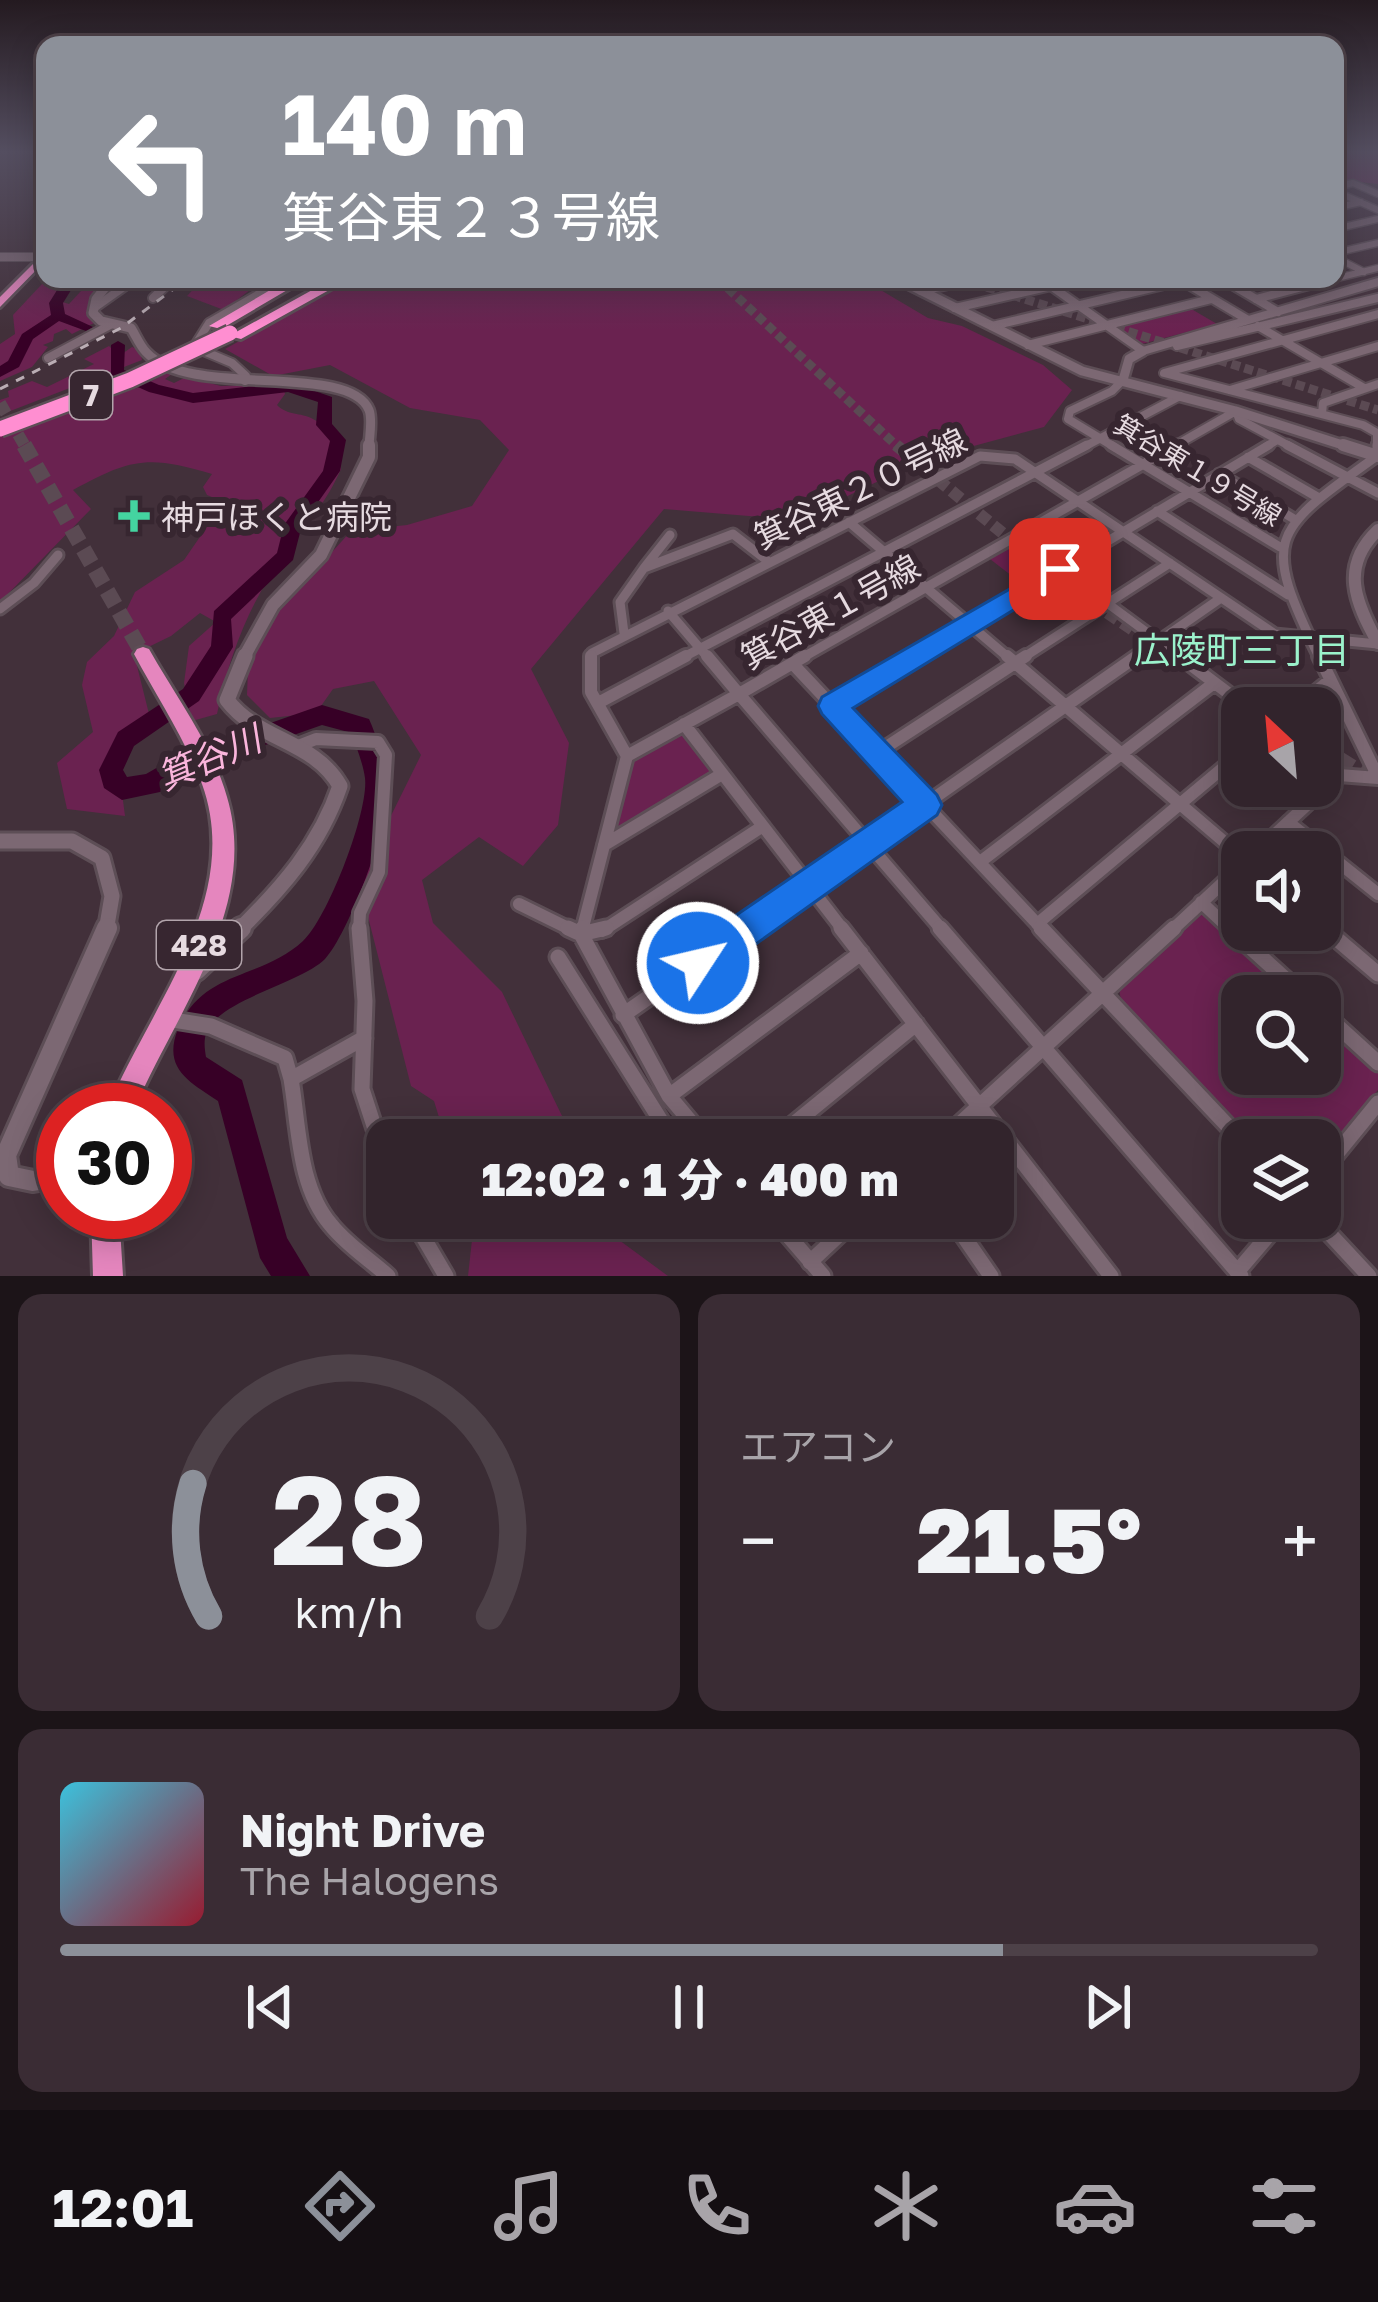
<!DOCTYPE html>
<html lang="ja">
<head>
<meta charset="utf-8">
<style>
	:root { --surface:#32242c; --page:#3a2c34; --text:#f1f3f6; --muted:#a8a4a9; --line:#4d4148; --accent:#8c9099 }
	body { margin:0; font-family:"Golos Text","Noto Sans JP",sans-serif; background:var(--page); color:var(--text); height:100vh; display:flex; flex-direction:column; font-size:45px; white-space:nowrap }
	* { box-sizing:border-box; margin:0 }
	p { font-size:39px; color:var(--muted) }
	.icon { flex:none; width:66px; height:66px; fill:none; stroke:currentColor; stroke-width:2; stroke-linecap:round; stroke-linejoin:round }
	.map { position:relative; height:1276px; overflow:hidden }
	.panel { display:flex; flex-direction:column; gap:18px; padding:18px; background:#1c1418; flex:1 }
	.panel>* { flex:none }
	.hud { position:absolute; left:36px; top:36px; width:1308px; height:252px; border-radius:24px; box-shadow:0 6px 30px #0003,0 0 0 3px var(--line); background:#8c9099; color:#fff; overflow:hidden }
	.needle { width:78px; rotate:334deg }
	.fabs { position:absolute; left:1221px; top:687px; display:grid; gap:24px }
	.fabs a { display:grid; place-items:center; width:120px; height:120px; border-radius:24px; background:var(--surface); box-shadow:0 6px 30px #0003,0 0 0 3px var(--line); font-size:60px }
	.speed { position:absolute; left:36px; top:1083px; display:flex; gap:24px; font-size:60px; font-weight:700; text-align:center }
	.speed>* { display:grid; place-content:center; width:156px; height:156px; border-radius:50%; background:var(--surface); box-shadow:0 6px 30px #0003,0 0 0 3px var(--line); line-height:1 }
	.speed .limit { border:18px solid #d22; background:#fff; color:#111 }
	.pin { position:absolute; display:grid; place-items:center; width:102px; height:102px; color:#fff; margin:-51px; border-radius:24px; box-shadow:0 6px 18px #0006 }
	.me { position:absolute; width:132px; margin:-66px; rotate:55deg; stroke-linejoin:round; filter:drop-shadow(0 0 9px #0008) }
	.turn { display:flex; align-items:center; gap:42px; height:252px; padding:0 48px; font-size:54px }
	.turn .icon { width:156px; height:156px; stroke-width:2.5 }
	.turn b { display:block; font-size:84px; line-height:102px }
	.big { font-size:90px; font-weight:800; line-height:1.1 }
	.panel .tile { flex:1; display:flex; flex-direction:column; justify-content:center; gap:18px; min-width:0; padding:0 42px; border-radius:24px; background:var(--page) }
	.panel .dial { align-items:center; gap:0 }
	.dial svg { height:312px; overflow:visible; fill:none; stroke:var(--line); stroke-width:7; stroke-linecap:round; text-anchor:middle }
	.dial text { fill:var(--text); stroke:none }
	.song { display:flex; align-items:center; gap:36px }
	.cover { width:144px; height:144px; border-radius:18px; background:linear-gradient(135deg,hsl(190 70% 55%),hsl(350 70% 35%)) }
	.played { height:12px; border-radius:6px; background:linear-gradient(90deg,var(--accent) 75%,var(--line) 75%) }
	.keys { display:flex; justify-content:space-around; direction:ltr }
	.heat { display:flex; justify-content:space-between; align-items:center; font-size:66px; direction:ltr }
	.panel .tiles { flex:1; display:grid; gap:18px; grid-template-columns:1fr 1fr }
	.tile:last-child { grid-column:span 2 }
	.trip { position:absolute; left:366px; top:1119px; width:648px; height:120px; border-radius:24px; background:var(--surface); box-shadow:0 6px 30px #0003,0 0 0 3px var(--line); font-weight:800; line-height:120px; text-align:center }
	.tabs { display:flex; height:192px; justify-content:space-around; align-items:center; background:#140e12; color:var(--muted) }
	.tabs .icon { width:84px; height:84px }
	.tabs .current { color:var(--accent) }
	.tabs b { font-size:54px; color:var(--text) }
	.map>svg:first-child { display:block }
</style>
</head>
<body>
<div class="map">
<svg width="1378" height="1276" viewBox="0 0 1378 1276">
	<rect width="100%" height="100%" fill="#42303a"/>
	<path fill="#6a2250" d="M1335,152H1378V184L1335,179Z
		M53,279H76L57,290L53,299L69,304L81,291L101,284L90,300L94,323L72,334L66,329L54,334L53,341L43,345L48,347L32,367L0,381V344L15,334L13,315L42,284Z
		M203,279H264L224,310L187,296Z
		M350,279H862L928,318L962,326L1043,365L1072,390L1044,427L922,460L798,520L664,509L531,669L569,743L558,825L523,866L479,837L422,880L433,923L502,992L563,1118L562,1140H446L434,1101L411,1086L361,889L378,842L421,755L374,681L333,689L316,713L270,718L247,695L249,644L351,531L407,525L472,506L509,450L480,420L410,408L330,365L273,376L225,349Z
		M1188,307L1217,324L1142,344L1115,328Z
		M109,346L119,356L132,347L140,350L142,360L0,415V400L9,397L8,391L32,381L47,387L94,364L84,359Z
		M167,373L172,374L165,379L174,383L186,377L221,386L282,384L285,394L277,405C288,416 300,412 313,419C331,427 336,452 341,469C326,503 310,519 289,548C251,599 230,652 217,714L192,721L184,683L189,646L216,622L200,613L171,636L134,654L152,726L116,747L125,816L67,809L57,763L93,732L82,685L87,662L114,636L135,592L184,560L224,502L207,495L203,487L212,474C149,455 131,458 73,490L91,509L0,602V433L140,387Z
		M1012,546H1023L1052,567V572L1026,587L990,559Z
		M675,735H686L713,769L709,777L620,831L617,825L634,759Z
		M1199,913L1213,916L1299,996H1242V1074H1320V1015L1378,1069V1090L1320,1158V1140H1254L1121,1002L1119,987Z
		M469,1218H589L668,1276H468L473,1231Z"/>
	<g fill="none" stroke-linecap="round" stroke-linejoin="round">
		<path fill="#370026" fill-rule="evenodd" d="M64,279H78L63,303L65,314L93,327L86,331L59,321L33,339L19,367L0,377V366L8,361L22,334L51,315L49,303Z
			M118,341L125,345L124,370L159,385L193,393L289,382L332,397V424L346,440L340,471L302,525L293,560L231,619L233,647L199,701L134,746L123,770L127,777L146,774L179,755L322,705L369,719L372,726C378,743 387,761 389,779C394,813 349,934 325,959C299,985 210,1001 205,1038C204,1044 205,1051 206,1057L242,1080L287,1238L310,1276H271L260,1258L218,1101C190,1082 162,1069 178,1029C203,969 261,980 303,941C328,918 369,811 365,778C363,763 356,747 352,733L322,725L195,770L160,792L122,800L104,788L99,770L118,732L183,689L211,646L214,611L277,553L284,525L323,471L330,441L316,425L318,402L288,392L193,403L149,392L111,375V345Z"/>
		<path stroke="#5b4a53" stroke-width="8" stroke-dasharray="8 3" stroke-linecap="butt" d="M718,279L722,282
			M959,279L970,282"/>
		<path stroke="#5b4a53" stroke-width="9" stroke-dasharray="9 4.5" stroke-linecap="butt" d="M718,279L899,448
			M961,279L1378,410"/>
		<path stroke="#5b4a53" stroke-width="12" stroke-dasharray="12 6" stroke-linecap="butt" d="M896,445L1063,583L1176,659"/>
		<path stroke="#5b4a53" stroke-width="15" stroke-dasharray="15 8" stroke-linecap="butt" d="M1171,656L1189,668
			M1320,747L1374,780"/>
		<path stroke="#5b4a53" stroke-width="12" stroke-dasharray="12 6" stroke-linecap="butt" d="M0,403L26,448"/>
		<path stroke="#5b4a53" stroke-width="16" stroke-dasharray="16 8" stroke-linecap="butt" d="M24,445L143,654"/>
		<g stroke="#5d4e56" stroke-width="9">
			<path id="minor-far4" d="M1335,187L1353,183L1378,194
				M1335,191L1378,210
				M1335,208L1361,202
				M1335,229L1378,219
				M1335,253L1378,243
				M1335,257L1364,272
				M1040,279L1045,282
				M1178,279L1184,282
				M1221,279L1227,282
				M131,282L136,279
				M170,282L174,279
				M280,282L286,279
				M961,282L978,279
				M1069,282L1084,279
				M1175,282L1181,281
				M1321,282L1378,268"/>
		</g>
		<g stroke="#5d4e56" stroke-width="12">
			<path id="minor-far3" d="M1041,279L1143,351
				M1179,279L1248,320
				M1222,279L1278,312
				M921,291L976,279
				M153,298L173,279
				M1256,299L1333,279
				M94,308L135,279
				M955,308L1082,279
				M992,326L1181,281
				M1258,326L1364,388
				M1028,345L1211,299
				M1177,346L1378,298
				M1143,351L1378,282
				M48,358L112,324
				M245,381L246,376L232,363L194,347L209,323L285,279
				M1230,390L1378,346
				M1322,414L1323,403L1378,384
				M1082,448L1180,396
				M1116,448L1068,419L1070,411L1112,391L1123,380
				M1171,448L1236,411L1239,419L1293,448
				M1264,448L1277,440
				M1377,448V433L1363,425L1164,373L1378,314"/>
		</g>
		<g stroke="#5d4e56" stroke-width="15">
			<path id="minor-far2" d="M1111,445L1280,547
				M1287,445L1378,493
				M1248,457L1319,498
				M1219,474L1294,519
				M1157,511L1288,595
				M849,522L1010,659
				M1016,536L1183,659
				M644,568L670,535
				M0,609L34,583L58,555
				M668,611L709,659
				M624,633L620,602L644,568L733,534L769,562
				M590,659L592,653L980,456L1015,459L1275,634L1378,644
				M680,659L1087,445
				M800,659L1177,445
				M910,659L1269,445
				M1021,659L1170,563
				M1133,659L1221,598
				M1320,659C1260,537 1270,532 1377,456V445"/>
		</g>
		<g stroke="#5d4e56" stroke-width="18">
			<path id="minor-far1" d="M591,656V692L627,756
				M805,656L739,694L943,931
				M1007,656L1242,857
				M1179,656L1248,708
				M1319,656L1378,777
				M792,663L1044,931
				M598,703L686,656
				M832,706L915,656
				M1296,708L1329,681
				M684,724L844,931
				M298,746L316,739L378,742L386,755L379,872L360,913L359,931
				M877,753L1026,656
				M1320,761L1339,775L1378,778
				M1288,822L1378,894
				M604,845L722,774
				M1256,852L1339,775
				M980,862L1214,683
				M1201,902L1232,931
				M519,904L574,931
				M1037,924L1242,752
				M1320,924L1328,931
				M582,931L627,756L739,694L707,656
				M602,931L763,826
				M744,931L1137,656
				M1171,931L1242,865"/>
		</g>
		<g stroke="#5d4e56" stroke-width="21">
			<path id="minor" d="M359,928L365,1001L362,1089L387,1166
				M568,928L581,934L606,928
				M583,928L581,934L669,1096L706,1140
				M841,928L1111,1276
				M940,928L1241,1276
				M1041,928L1242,1141
				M1229,928L1304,996
				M1324,928L1378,974
				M558,957L673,1140
				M1320,1010L1378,1063
				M623,1015L748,928
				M167,1019L211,1026L285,1058L291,1079L364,1038
				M291,1079C299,1126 298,1187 331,1225C347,1245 369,1259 388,1276
				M669,1096L861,953
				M774,1140L916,1024
				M942,1140L1174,928
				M1320,1174L1378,1103
				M412,1218L446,1276
				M773,1218L823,1276
				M951,1218L991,1276
				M1315,1218L1369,1276
				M810,1262L857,1218
				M1237,1272L1283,1218"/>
		</g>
		<g stroke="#5d4e56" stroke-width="10">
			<path id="tertiary-far4" d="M0,257H45
				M897,279L904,282"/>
		</g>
		<g stroke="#5d4e56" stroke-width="14">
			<path id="tertiary-far3" d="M112,279L96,299L93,313L101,321L131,328C136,336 140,346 146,352C190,400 349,361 369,410C373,420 369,437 369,448
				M898,279L1082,371L1236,411L1352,448
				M1123,380L1129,359L1143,351"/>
		</g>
		<g stroke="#5d4e56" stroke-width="18">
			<path id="tertiary-far2" d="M1343,445L1378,456
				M1378,530C1340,566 1355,602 1378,643
				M243,659L273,605L321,555L369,457V445"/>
		</g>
		<g stroke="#5d4e56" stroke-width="21">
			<path id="tertiary-far1" d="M0,841H72L102,858L112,896L106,931
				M238,931C282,888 320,845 340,786C314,740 258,741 227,700L245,656"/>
		</g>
		<g stroke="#5d4e56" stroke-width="26">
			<path id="tertiary" d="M196,970L241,928
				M63,1176L33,1181L9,1176L6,1155L107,928"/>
		</g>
		<g stroke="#5d4e56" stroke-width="6">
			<path id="trunk" d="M45,252V261L0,307V297Z
				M143,647L149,649C176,697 212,744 227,797C260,908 175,1013 134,1110H107C148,1009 244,900 202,784C185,739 157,697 134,654L137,649Z
				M91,1212H119L123,1276H93Z"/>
		</g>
		<g stroke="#5d4e56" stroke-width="6">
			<path id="motorway" d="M289,279H306L221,329L209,326Z
				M332,279H349L241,339L229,336Z"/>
		</g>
		<use href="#minor-far4" stroke="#7c6873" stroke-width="6"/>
		<use href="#minor-far3" stroke="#7c6873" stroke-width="8"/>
		<use href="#minor-far2" stroke="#7c6873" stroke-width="9"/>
		<use href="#minor-far1" stroke="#7c6873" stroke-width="12"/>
		<use href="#minor" stroke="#7c6873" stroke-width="15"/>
		<use href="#tertiary-far4" stroke="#7c6873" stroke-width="8"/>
		<use href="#tertiary-far3" stroke="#7c6873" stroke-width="9"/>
		<use href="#tertiary-far2" stroke="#7c6873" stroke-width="12"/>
		<use href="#tertiary-far1" stroke="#7c6873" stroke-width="15"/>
		<use href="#tertiary" stroke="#7c6873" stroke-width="20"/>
		<use href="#trunk" fill="#e586be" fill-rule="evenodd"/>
		<use href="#motorway" fill="#ff8ed1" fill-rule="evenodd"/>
		<path stroke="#baadb4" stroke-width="3" stroke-dasharray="9 9" stroke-linecap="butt" d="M0,389L121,328L187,279"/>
		<g stroke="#5d4e56" stroke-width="20" stroke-linecap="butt">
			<path id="motorway-bridge" d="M0,429L130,380L230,333"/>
		</g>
		<use href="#motorway-bridge" stroke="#ff8ed1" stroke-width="15"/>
	</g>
	<linearGradient id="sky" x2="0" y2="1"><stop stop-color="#241a20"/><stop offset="0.46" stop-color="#544e60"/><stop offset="1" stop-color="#544e60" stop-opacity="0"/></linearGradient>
	<rect width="1378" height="330" fill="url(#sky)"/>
	<path fill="#1a73e8" stroke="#114b97" stroke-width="3" d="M1060,560L1069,563L1073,569L1069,576L853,708L937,795L942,805L937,815L711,976L698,982L685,976L679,963L685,950L902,802L822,714L818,706L822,697Z"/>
	<path fill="#44d4a0" stroke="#372630" stroke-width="4.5" d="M128 498h12v12h12v12h-12v12h-12v-12h-12v-12h12z"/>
	<g text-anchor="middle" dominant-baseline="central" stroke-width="12" stroke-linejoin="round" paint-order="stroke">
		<g font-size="27" fill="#e6dae0" stroke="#372630">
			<text transform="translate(1198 470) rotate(31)">箕谷東１９号線</text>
		</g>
		<g fill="#372630" stroke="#b2a4ab" stroke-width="3">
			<rect x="70" y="371" width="42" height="48" rx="9"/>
			<rect x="157" y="921" width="84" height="48" rx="9"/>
		</g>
		<g font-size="30" font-weight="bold" fill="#e6dae0">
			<text x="91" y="395">7</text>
			<text x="199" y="945">428</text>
		</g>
		<g font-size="33" fill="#e6dae0" stroke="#372630">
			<text transform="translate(860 488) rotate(-26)">箕谷東２０号線</text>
			<text transform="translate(830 611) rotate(-29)">箕谷東１号線</text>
		</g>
		<g font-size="33" fill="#e6dae0" stroke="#372630" text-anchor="start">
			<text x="161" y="516">神戸ほくと病院</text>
		</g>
		<g font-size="36" fill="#9bf2cc" stroke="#372630">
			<text x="1242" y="649">広陵町三丁目</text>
		</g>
		<g font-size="36" font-style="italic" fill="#fab5dc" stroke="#372630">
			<text transform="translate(209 757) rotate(-23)">箕谷川</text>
		</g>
	</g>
</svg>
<div class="fabs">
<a><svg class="needle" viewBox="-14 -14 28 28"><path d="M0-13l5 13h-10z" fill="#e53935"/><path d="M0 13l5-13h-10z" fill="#a8a4a9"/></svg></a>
<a><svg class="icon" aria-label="sound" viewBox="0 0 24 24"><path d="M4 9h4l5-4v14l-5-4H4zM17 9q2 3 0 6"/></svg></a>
<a><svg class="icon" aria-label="search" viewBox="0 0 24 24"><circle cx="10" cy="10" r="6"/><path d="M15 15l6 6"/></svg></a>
<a><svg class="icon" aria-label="layers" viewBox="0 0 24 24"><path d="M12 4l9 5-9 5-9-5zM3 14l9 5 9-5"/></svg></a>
</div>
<div class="speed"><div class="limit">30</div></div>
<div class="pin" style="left:1060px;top:569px;background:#d93025"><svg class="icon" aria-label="arrive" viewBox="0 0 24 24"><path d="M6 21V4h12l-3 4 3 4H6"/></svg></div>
<svg class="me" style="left:698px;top:963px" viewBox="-20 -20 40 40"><circle r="17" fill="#1a73e8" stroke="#fff" stroke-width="3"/><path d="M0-11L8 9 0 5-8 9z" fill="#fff"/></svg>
<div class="trip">12:02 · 1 分 · 400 m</div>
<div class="hud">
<div class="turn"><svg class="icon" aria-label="left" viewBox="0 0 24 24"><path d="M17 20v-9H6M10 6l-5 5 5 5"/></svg><div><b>140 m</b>箕谷東２３号線</div></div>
</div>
</div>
<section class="panel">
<div class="tiles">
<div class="tile dial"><svg viewBox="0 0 100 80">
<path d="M14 69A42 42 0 1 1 86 69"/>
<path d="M14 69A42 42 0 0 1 10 35" stroke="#8c9099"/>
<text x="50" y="56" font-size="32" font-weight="700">28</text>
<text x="50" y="72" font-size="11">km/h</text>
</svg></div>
<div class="tile"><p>エアコン</p>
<div class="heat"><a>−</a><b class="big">21.5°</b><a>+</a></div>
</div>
<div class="tile">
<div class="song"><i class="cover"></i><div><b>Night Drive</b><p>The Halogens</p></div></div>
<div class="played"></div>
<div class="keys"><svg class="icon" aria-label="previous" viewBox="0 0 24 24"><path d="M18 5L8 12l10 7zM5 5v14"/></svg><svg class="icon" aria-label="pause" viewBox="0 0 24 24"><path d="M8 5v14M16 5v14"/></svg><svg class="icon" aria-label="next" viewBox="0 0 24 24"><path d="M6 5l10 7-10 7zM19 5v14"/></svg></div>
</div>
</div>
</section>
<nav class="tabs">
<b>12:01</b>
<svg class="icon current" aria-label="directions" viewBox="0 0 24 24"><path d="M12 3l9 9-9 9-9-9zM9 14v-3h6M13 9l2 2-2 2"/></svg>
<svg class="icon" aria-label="music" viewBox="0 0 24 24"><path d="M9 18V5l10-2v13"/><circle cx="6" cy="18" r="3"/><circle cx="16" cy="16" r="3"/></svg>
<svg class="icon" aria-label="phone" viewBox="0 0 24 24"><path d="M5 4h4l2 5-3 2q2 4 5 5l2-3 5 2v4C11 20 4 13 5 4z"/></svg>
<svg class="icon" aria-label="climate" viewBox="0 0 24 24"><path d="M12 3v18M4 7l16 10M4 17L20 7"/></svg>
<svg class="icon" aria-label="car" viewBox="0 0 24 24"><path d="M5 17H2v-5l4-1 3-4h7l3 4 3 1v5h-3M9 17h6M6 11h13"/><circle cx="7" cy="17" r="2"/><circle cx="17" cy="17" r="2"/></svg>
<svg class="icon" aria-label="filters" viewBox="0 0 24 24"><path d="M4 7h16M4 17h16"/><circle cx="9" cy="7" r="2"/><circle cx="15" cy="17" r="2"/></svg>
</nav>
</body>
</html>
